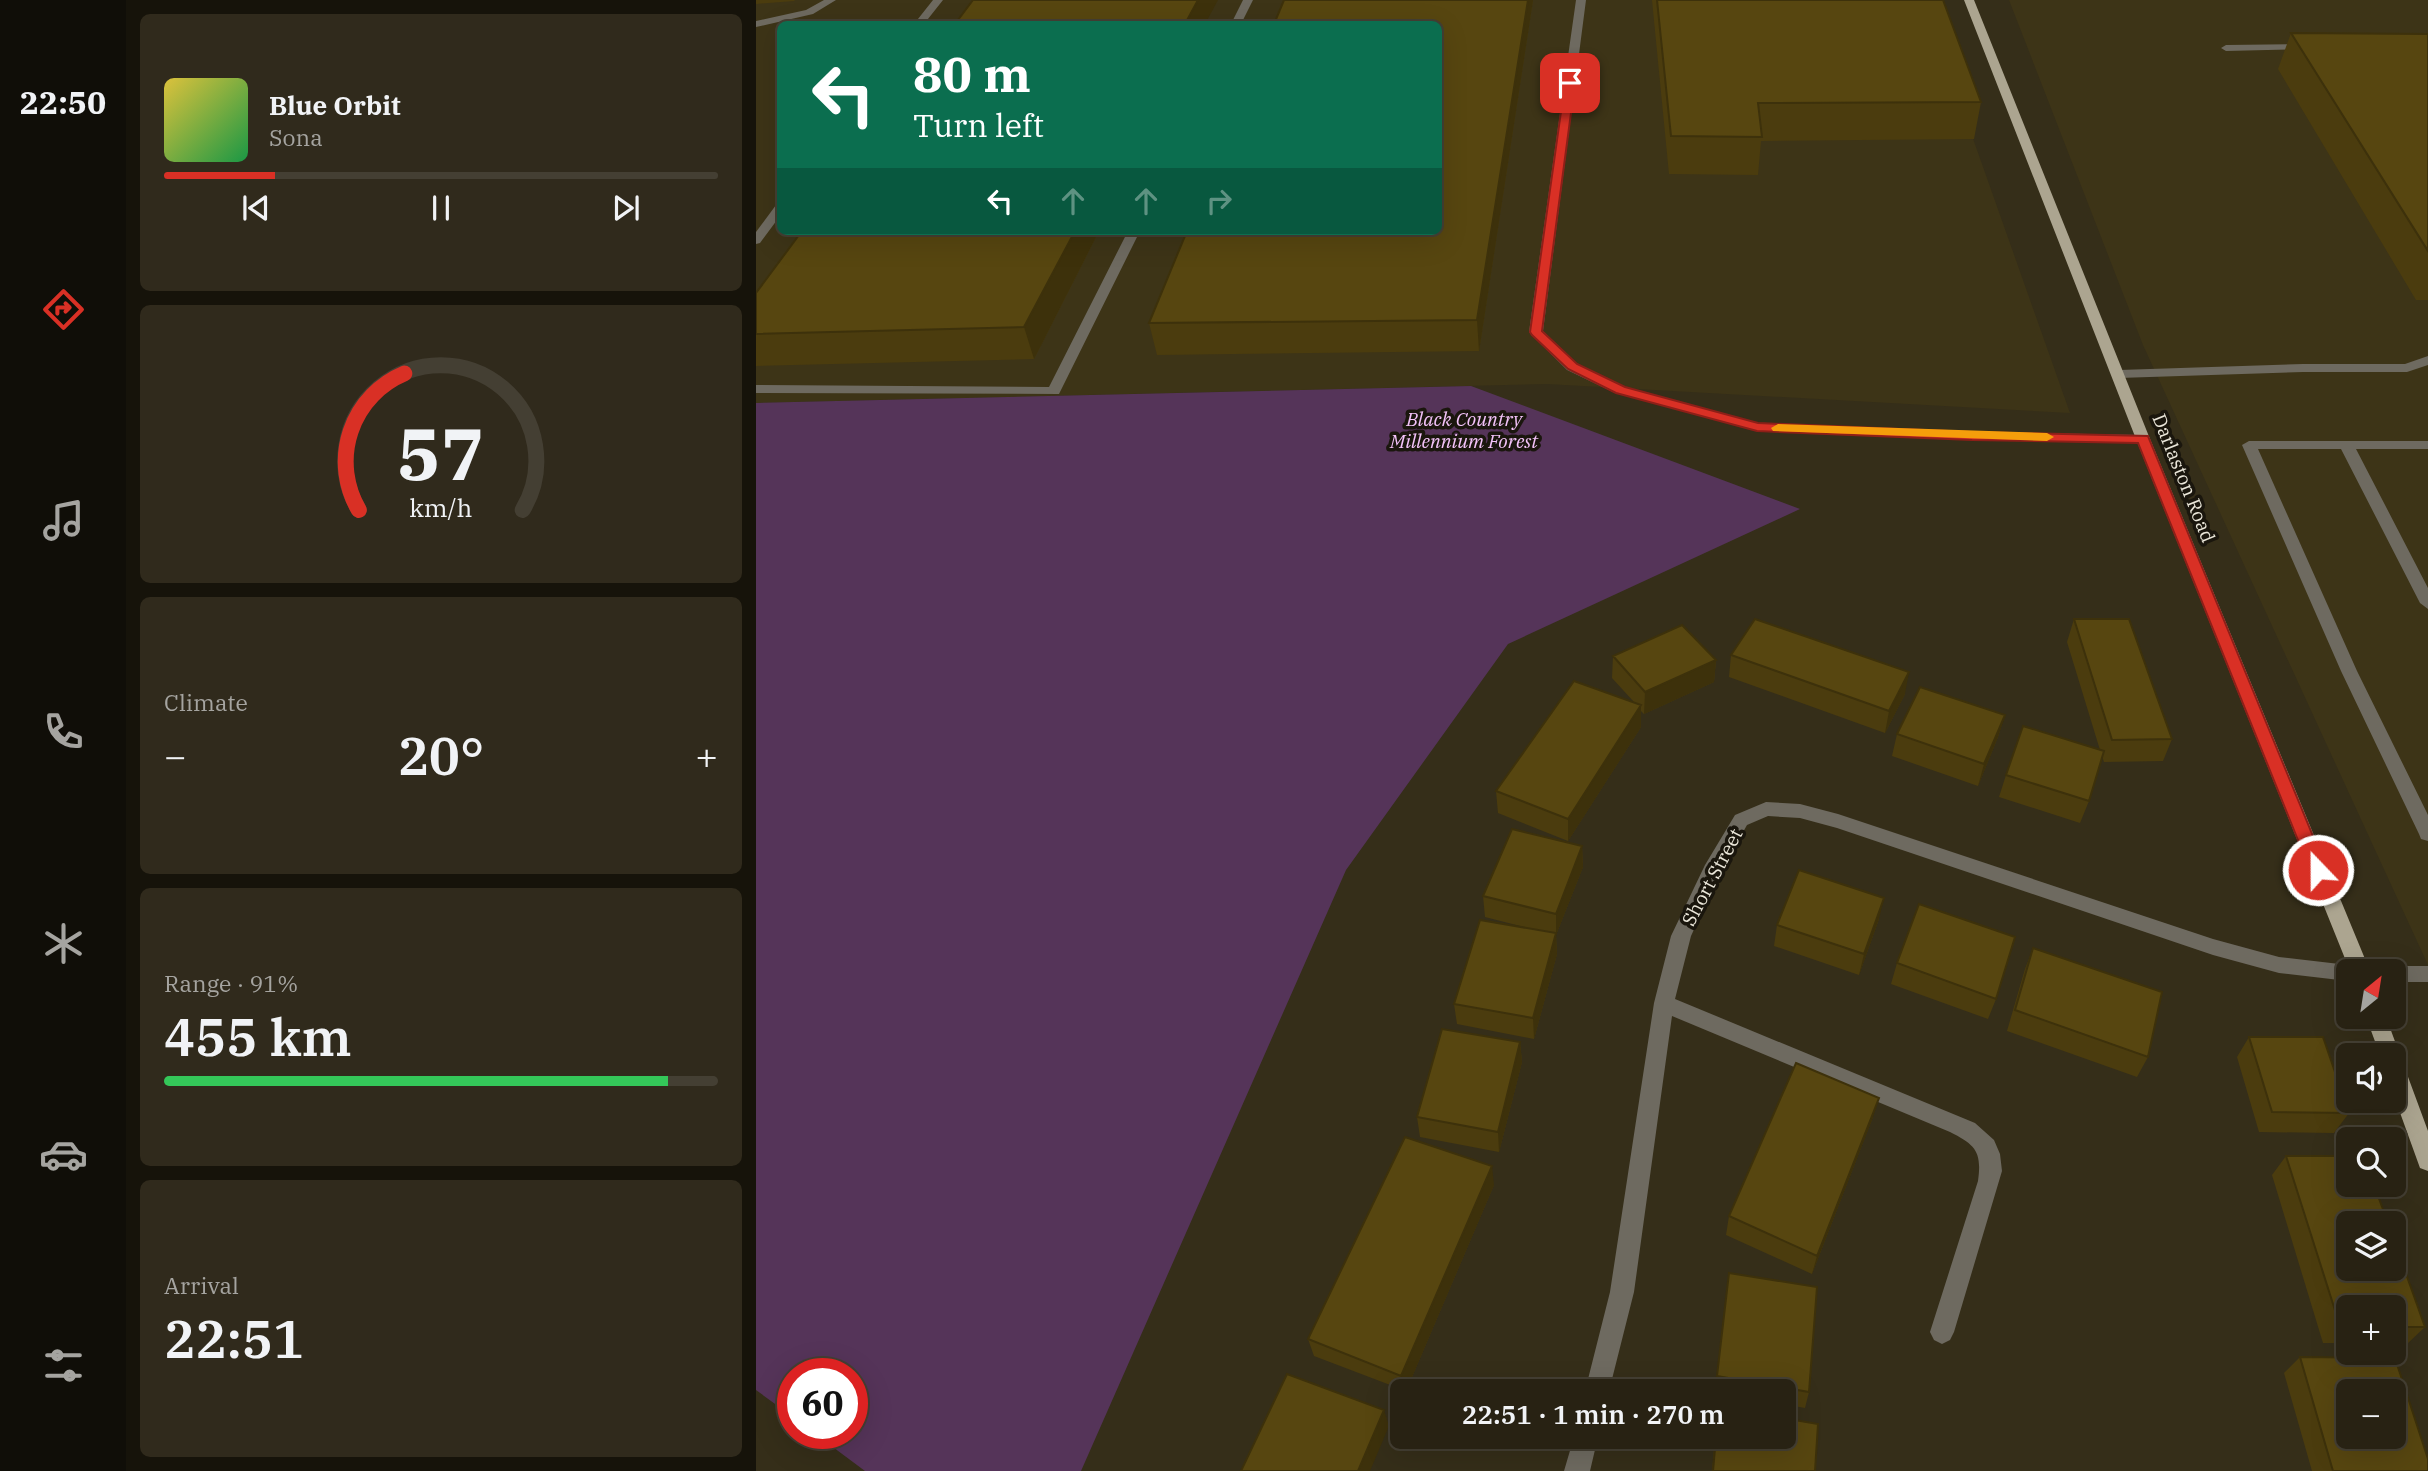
<!DOCTYPE html>
<html lang="en">
<head>
<meta charset="utf-8">
<style>
	:root { --surface:#282213; --page:#302a1c; --text:#f1f3f6; --muted:#a5a4a0; --line:#443f33; --accent:#d93025 }
	body { margin:0; font-family:"IBM Plex Serif",serif; background:var(--page); color:var(--text); height:100vh; display:flex; flex-direction:column; font-size:26px; white-space:nowrap }
	* { box-sizing:border-box; margin:0 }
	p { font-size:23px; color:var(--muted) }
	.icon { flex:none; width:38px; height:38px; fill:none; stroke:currentColor; stroke-width:2; stroke-linecap:round; stroke-linejoin:round }
	.map { position:relative; flex:1; overflow:hidden }
	.panel { display:flex; flex-direction:column; gap:14px; padding:14px; background:#16130a; width:630px }
	.panel>* { flex:none }
	.top-card { position:absolute; left:21px; top:21px; width:665px; height:214px; border-radius:10px; box-shadow:0 7px 28px #0002,0 0 0 2px var(--line); background:#0b6e4f; color:#fff; overflow:hidden }
	.needle { width:46px; rotate:30deg }
	.controls { position:absolute; left:1580px; top:959px; display:grid; gap:14px }
	.controls a { display:grid; place-items:center; width:70px; height:70px; border-radius:10px; background:var(--surface); box-shadow:0 7px 28px #0002,0 0 0 2px var(--line); font-size:35px }
	.speed { position:absolute; left:21px; top:1358px; display:flex; gap:14px; font-size:35px; font-weight:700; text-align:center }
	.speed>* { display:grid; place-content:center; width:91px; height:91px; border-radius:50%; background:var(--surface); box-shadow:0 7px 28px #0002,0 0 0 2px var(--line); line-height:1 }
	.speed .limit { border:10px solid #d22; background:#fff; color:#111 }
	.pin { position:absolute; display:grid; place-items:center; width:60px; height:60px; color:#fff; margin:-30px; border-radius:14px; box-shadow:0 4px 10px #0006 }
	.me { position:absolute; width:77px; margin:-38px; rotate:338deg; stroke-linejoin:round; filter:drop-shadow(0 0 5px #0008) }
	.turn { display:flex; align-items:center; gap:24px; height:147px; padding:0 21px; font-size:32px }
	.turn .icon { width:91px; height:91px; stroke-width:2.5 }
	.turn b { display:block; font-size:49px; line-height:60px }
	.lanes { display:flex; align-items:center; height:66px; padding:0 21px; background:#0003; justify-content:center; gap:35px; direction:ltr }
	.lanes .off { opacity:.35 }
	.big { font-size:52px; font-weight:600; line-height:1.1 }
	.panel .widget { flex:1; display:flex; flex-direction:column; justify-content:center; gap:10px; min-width:0; padding:0 24px; border-radius:10px; background:var(--page) }
	.panel .dial { align-items:center; gap:0 }
	.dial svg { height:182px; overflow:visible; fill:none; stroke:var(--line); stroke-width:7; stroke-linecap:round; text-anchor:middle }
	.dial text { fill:var(--text); stroke:none }
	.song { display:flex; align-items:center; gap:21px }
	.cover { width:84px; height:84px; border-radius:10px; background:linear-gradient(135deg,hsl(50 70% 55%),hsl(140 70% 35%)) }
	.played { height:7px; border-radius:4px; background:linear-gradient(90deg,var(--accent) 20%,var(--line) 20%) }
	.keys { display:flex; justify-content:space-around; direction:ltr }
	.heat { display:flex; justify-content:space-between; align-items:center; font-size:38px; direction:ltr }
	.charge { height:10px; border-radius:5px; background:linear-gradient(90deg,#34c759 91%,var(--line) 0) }
	.trip { position:absolute; left:634px; top:1379px; width:406px; height:70px; border-radius:10px; background:var(--surface); box-shadow:0 7px 28px #0002,0 0 0 2px var(--line); font-weight:600; line-height:70px; text-align:center }
	main { display:flex; flex:1; min-height:0 }
	.menu { display:flex; flex-direction:column; width:126px; justify-content:space-around; align-items:center; background:#100e08; color:var(--muted) }
	.menu .icon { width:49px; height:49px }
	.menu .on { color:var(--accent) }
	.menu b { font-size:32px; color:var(--text) }
	.map>svg:first-child { display:block }
</style>
</head>
<body>
<main>
<nav class="menu">
<b>22:50</b>
<svg class="icon on" aria-label="directions" viewBox="0 0 24 24"><path d="M12 3l9 9-9 9-9-9zM9 14v-3h6M13 9l2 2-2 2"/></svg>
<svg class="icon" aria-label="music" viewBox="0 0 24 24"><path d="M9 18V5l10-2v13"/><circle cx="6" cy="18" r="3"/><circle cx="16" cy="16" r="3"/></svg>
<svg class="icon" aria-label="phone" viewBox="0 0 24 24"><path d="M5 4h4l2 5-3 2q2 4 5 5l2-3 5 2v4C11 20 4 13 5 4z"/></svg>
<svg class="icon" aria-label="climate" viewBox="0 0 24 24"><path d="M12 3v18M4 7l16 10M4 17L20 7"/></svg>
<svg class="icon" aria-label="car" viewBox="0 0 24 24"><path d="M5 17H2v-5l4-1 3-4h7l3 4 3 1v5h-3M9 17h6M6 11h13"/><circle cx="7" cy="17" r="2"/><circle cx="17" cy="17" r="2"/></svg>
<svg class="icon" aria-label="filters" viewBox="0 0 24 24"><path d="M4 7h16M4 17h16"/><circle cx="9" cy="7" r="2"/><circle cx="15" cy="17" r="2"/></svg>
</nav>
<section class="panel">
<div class="widget">
<div class="song"><i class="cover"></i><div><b>Blue Orbit</b><p>Sona</p></div></div>
<div class="played"></div>
<div class="keys"><svg class="icon" aria-label="previous" viewBox="0 0 24 24"><path d="M18 5L8 12l10 7zM5 5v14"/></svg><svg class="icon" aria-label="pause" viewBox="0 0 24 24"><path d="M8 5v14M16 5v14"/></svg><svg class="icon" aria-label="next" viewBox="0 0 24 24"><path d="M6 5l10 7-10 7zM19 5v14"/></svg></div>
</div>
<div class="widget dial"><svg viewBox="0 0 100 80">
<path d="M14 69A42 42 0 1 1 86 69"/>
<path d="M14 69A42 42 0 0 1 34 9" stroke="#d93025"/>
<text x="50" y="56" font-size="32" font-weight="700">57</text>
<text x="50" y="72" font-size="11">km/h</text>
</svg></div>
<div class="widget"><p>Climate</p>
<div class="heat"><a>−</a><b class="big">20°</b><a>+</a></div>
</div>
<div class="widget"><p>Range · 91%</p><b class="big">455 km</b><div class="charge"></div></div>
<div class="widget"><p>Arrival</p><b class="big">22:51</b></div>
</section>
<div class="map">
<svg width="1672" height="1471" viewBox="0 0 1672 1471">
	<rect width="100%" height="100%" fill="#352e19"/>
	<path fill="#3d3417" fill-rule="evenodd" d="M0,0H1168L1314,413L791,384L0,403ZM24,24H682V231H24Z
		M1253,0H1672V965L1387,345Z"/>
	<path fill="#553459" d="M715,386L1044,509L752,644L590,870L325,1471H109L58,1433H96V1374H37V1417L0,1390V403Z"/>
	<g fill="none" stroke-linecap="round" stroke-linejoin="round">
		<path fill="#6e6a60" fill-rule="evenodd" d="M68,0H80L57,14L0,27V21L50,10Z
			M177,0H187L168,24H158Z
			M487,0H497L485,24H475Z
			M820,0H830L787,331L821,364L869,387L1001,423L1216,432L1387,435L1392,436L1394,439L1392,442L1216,440L1001,431L859,393L811,370L773,332Z
			M1554,44L1559,47L1558,49L1470,51L1465,48L1470,45Z
			M20,205H24V216L4,243L0,244V232Z
			M372,231H384L303,394L0,393V385L293,387Z
			M1672,356V365L1651,372H1547L1363,378L1356,374L1363,370L1547,364H1649Z
			M1493,441H1672V449H1600L1672,588V609L1664,603L1585,449H1502L1601,671L1672,815V841L1665,839L1663,834L1585,671L1486,445Z
			M1010,802L1044,804L1082,814L1457,939L1523,957L1592,965L1599,967L1601,971H1592V981L1523,973L1457,955L1081,828L1044,818L1012,816L991,825L964,873L935,936L919,999L1219,1123L1238,1140L1244,1154L1246,1171L1198,1332L1194,1340L1186,1344L1178,1340L1174,1332L1222,1181C1226,1152 1220,1145 1194,1132L916,1016L878,1292L853,1391H829L854,1292L898,1003L915,936L949,865L979,815Z
			M1638,966H1672V982H1638V971H1629Z
			M818,1437H842L834,1471H808Z"/>
		<path fill="#aca590" fill-rule="evenodd" d="M1208,0H1218L1394,439L1614,971H1594L1380,439Z
			M1610,1017H1630L1644,1055L1643,1058L1648,1066L1672,1131V1171L1664,1168L1638,1096V1055H1624Z"/>
	</g>
	<path fill="#4b3c0e" d="M0,0H39L38,1L0,4Z
		M528,0H777L723,351L401,355L393,323Z
		M896,0H1187L1225,102L1218,139L1005,141L1002,175L913,174Z
		M1535,33L1672,34V300H1660L1522,69Z
		M343,231L278,359L0,366V293Z
		M1318,619L1416,739L1407,761L1348,762L1346,756L1333,801L1324,823L1243,797L1250,775L1344,750L1311,642Z
		M975,655L1149,694L1129,733L973,677Z
		M857,656L960,660L958,682L888,714L885,711V727L812,841L742,813L740,791L878,702L856,678Z
		M1249,715L1242,737L1222,786L1136,756L1141,734Z
		M826,846L827,867L800,935L801,954L778,1039L701,1024L698,1004L776,929L729,917L727,896Z
		M1123,919L1103,975L1018,946L1021,925Z
		M1277,948L1392,1057L1381,1077L1251,1031L1269,969Z
		M1141,963L1240,999L1232,1019L1135,984Z
		M1493,1037L1593,1113L1578,1133L1503,1132L1481,1057Z
		M764,1042L766,1062L743,1152L664,1137L661,1117Z
		M1117,1117L1056,1274L970,1235L973,1216Z
		M1530,1156L1669,1327L1651,1344H1638V1307H1592V1343H1567L1516,1175Z
		M738,1185L650,1391L558,1356L552,1339Z
		M973,1273L1053,1392L1049,1408L1027,1404V1391H959Z
		M1544,1357L1672,1471H1556L1528,1373Z
		M959,1437H1027L1059,1471H956Z"/>
	<path fill="#3d310b" d="M442,0H462L449,24H429Z
		M772,0H777L723,351L721,320Z
		M319,231H343L278,359L268,327Z
		M960,660L958,682L888,714L889,692Z
		M1153,672L1149,694L1129,733L1133,711Z
		M885,705V727L812,841V819Z
		M1249,715L1242,737L1222,786L1228,764Z
		M826,846L827,867L800,935L801,954L778,1039L777,1018L800,933V914Z
		M1128,898L1123,919L1103,975L1108,954Z
		M764,1042L766,1062L743,1152L742,1132Z
		M1123,1098L1117,1117L1056,1274L1061,1256Z
		M736,1166L738,1185L650,1391L645,1376Z
		M628,1410L633,1426L614,1471H602Z"/>
	<path fill="#574610" stroke="#3d310b" stroke-width="2" fill-rule="evenodd" d="M217,0H442L429,24H199Z
		M528,0H772L721,320L393,323L431,231H682V24H518Z
		M901,0H1187L1225,102L1002,103L1006,137L915,136Z
		M1535,33L1672,34V251Z
		M46,231H319L268,327L0,334V293Z
		M999,619L1153,672L1133,711L975,655Z
		M1318,619H1373L1416,739L1356,740Z
		M926,625L960,660L889,692L857,656Z
		M818,681L885,705L812,819L740,791Z
		M1164,687L1249,715L1228,764L1141,734Z
		M1267,726L1348,751L1333,801L1250,775Z
		M756,829L826,846L800,914L727,896Z
		M1043,870L1128,898L1108,954L1021,925Z
		M1163,904L1259,937L1240,999L1141,963Z
		M724,920L800,933L777,1018L698,1004Z
		M1277,948L1406,992L1392,1057L1259,1010Z
		M686,1029L764,1042L742,1132L661,1117Z
		M1493,1037H1567L1593,1113L1516,1112Z
		M1040,1063L1123,1098L1061,1256L973,1216Z
		M649,1137L736,1166L645,1376L552,1339Z
		M1530,1156H1592V1185H1618L1632,1223H1592V1269H1638V1240L1669,1327H1638V1307H1592V1326H1584Z
		M973,1273L1061,1287L1053,1392L961,1376Z
		M1544,1357L1639,1358L1672,1459V1471H1577ZM1592,1391H1638V1437H1592Z
		M531,1374L628,1410L602,1471H485Z
		M1027,1418L1062,1424L1059,1471H957L960,1437H1027Z"/>
	<path fill="#d93025" stroke="#8d1f18" stroke-width="2" d="M814,80L819,83L786,331L821,364L869,387L1002,423L1216,432L1392,436L1571,870L1568,875H1556L1554,870L1382,443L1216,440L1001,431L860,393L812,369L776,335L774,332L809,83Z"/>
	<path fill="#f59e0b" d="M1022,424L1291,433L1298,437L1291,441L1017,431L1015,428Z"/>
	<g text-anchor="middle" dominant-baseline="central" stroke-width="7" stroke-linejoin="round" paint-order="stroke">
		<g font-size="19" font-style="italic" fill="#f4c3fa" stroke="#1a160d">
			<text x="708" y="419">Black Country<tspan x="708" dy="22">Millennium Forest</tspan></text>
		</g>
		<g font-size="19" fill="#ebe7da" stroke="#1a160d">
			<text transform="translate(1428 478) rotate(68)">Darlaston Road</text>
			<text transform="translate(956 877) rotate(-62)">Short Street</text>
		</g>
	</g>
</svg>
<div class="controls">
<a><svg class="needle" viewBox="-14 -14 28 28"><path d="M0-13l5 13h-10z" fill="#e53935"/><path d="M0 13l5-13h-10z" fill="#a5a4a0"/></svg></a>
<a><svg class="icon" aria-label="sound" viewBox="0 0 24 24"><path d="M4 9h4l5-4v14l-5-4H4zM17 9q2 3 0 6"/></svg></a>
<a><svg class="icon" aria-label="search" viewBox="0 0 24 24"><circle cx="10" cy="10" r="6"/><path d="M15 15l6 6"/></svg></a>
<a><svg class="icon" aria-label="layers" viewBox="0 0 24 24"><path d="M12 4l9 5-9 5-9-5zM3 14l9 5 9-5"/></svg></a>
<a>+</a>
<a>−</a>
</div>
<div class="speed"><div class="limit">60</div></div>
<div class="pin" style="left:814px;top:83px;background:#d93025"><svg class="icon" aria-label="arrive" viewBox="0 0 24 24"><path d="M6 21V4h12l-3 4 3 4H6"/></svg></div>
<svg class="me" style="left:1562px;top:870px" viewBox="-20 -20 40 40"><circle r="17" fill="#d93025" stroke="#fff" stroke-width="3"/><path d="M0-11L8 9 0 5-8 9z" fill="#fff"/></svg>
<div class="trip">22:51 · 1 min · 270 m</div>
<div class="top-card">
<div class="turn"><svg class="icon" aria-label="left" viewBox="0 0 24 24"><path d="M17 20v-9H6M10 6l-5 5 5 5"/></svg><div><b>80 m</b>Turn left</div></div>
<div class="lanes"><svg class="icon" aria-label="left" viewBox="0 0 24 24"><path d="M17 20v-9H6M10 6l-5 5 5 5"/></svg><svg class="icon off" aria-label="ahead" viewBox="0 0 24 24"><path d="M12 20V5M6 11l6-6 6 6"/></svg><svg class="icon off" aria-label="ahead" viewBox="0 0 24 24"><path d="M12 20V5M6 11l6-6 6 6"/></svg><svg class="icon off" aria-label="right" viewBox="0 0 24 24"><path d="M7 20v-9h11M14 6l5 5-5 5"/></svg></div>
</div>
</div>
</main>
</body>
</html>
